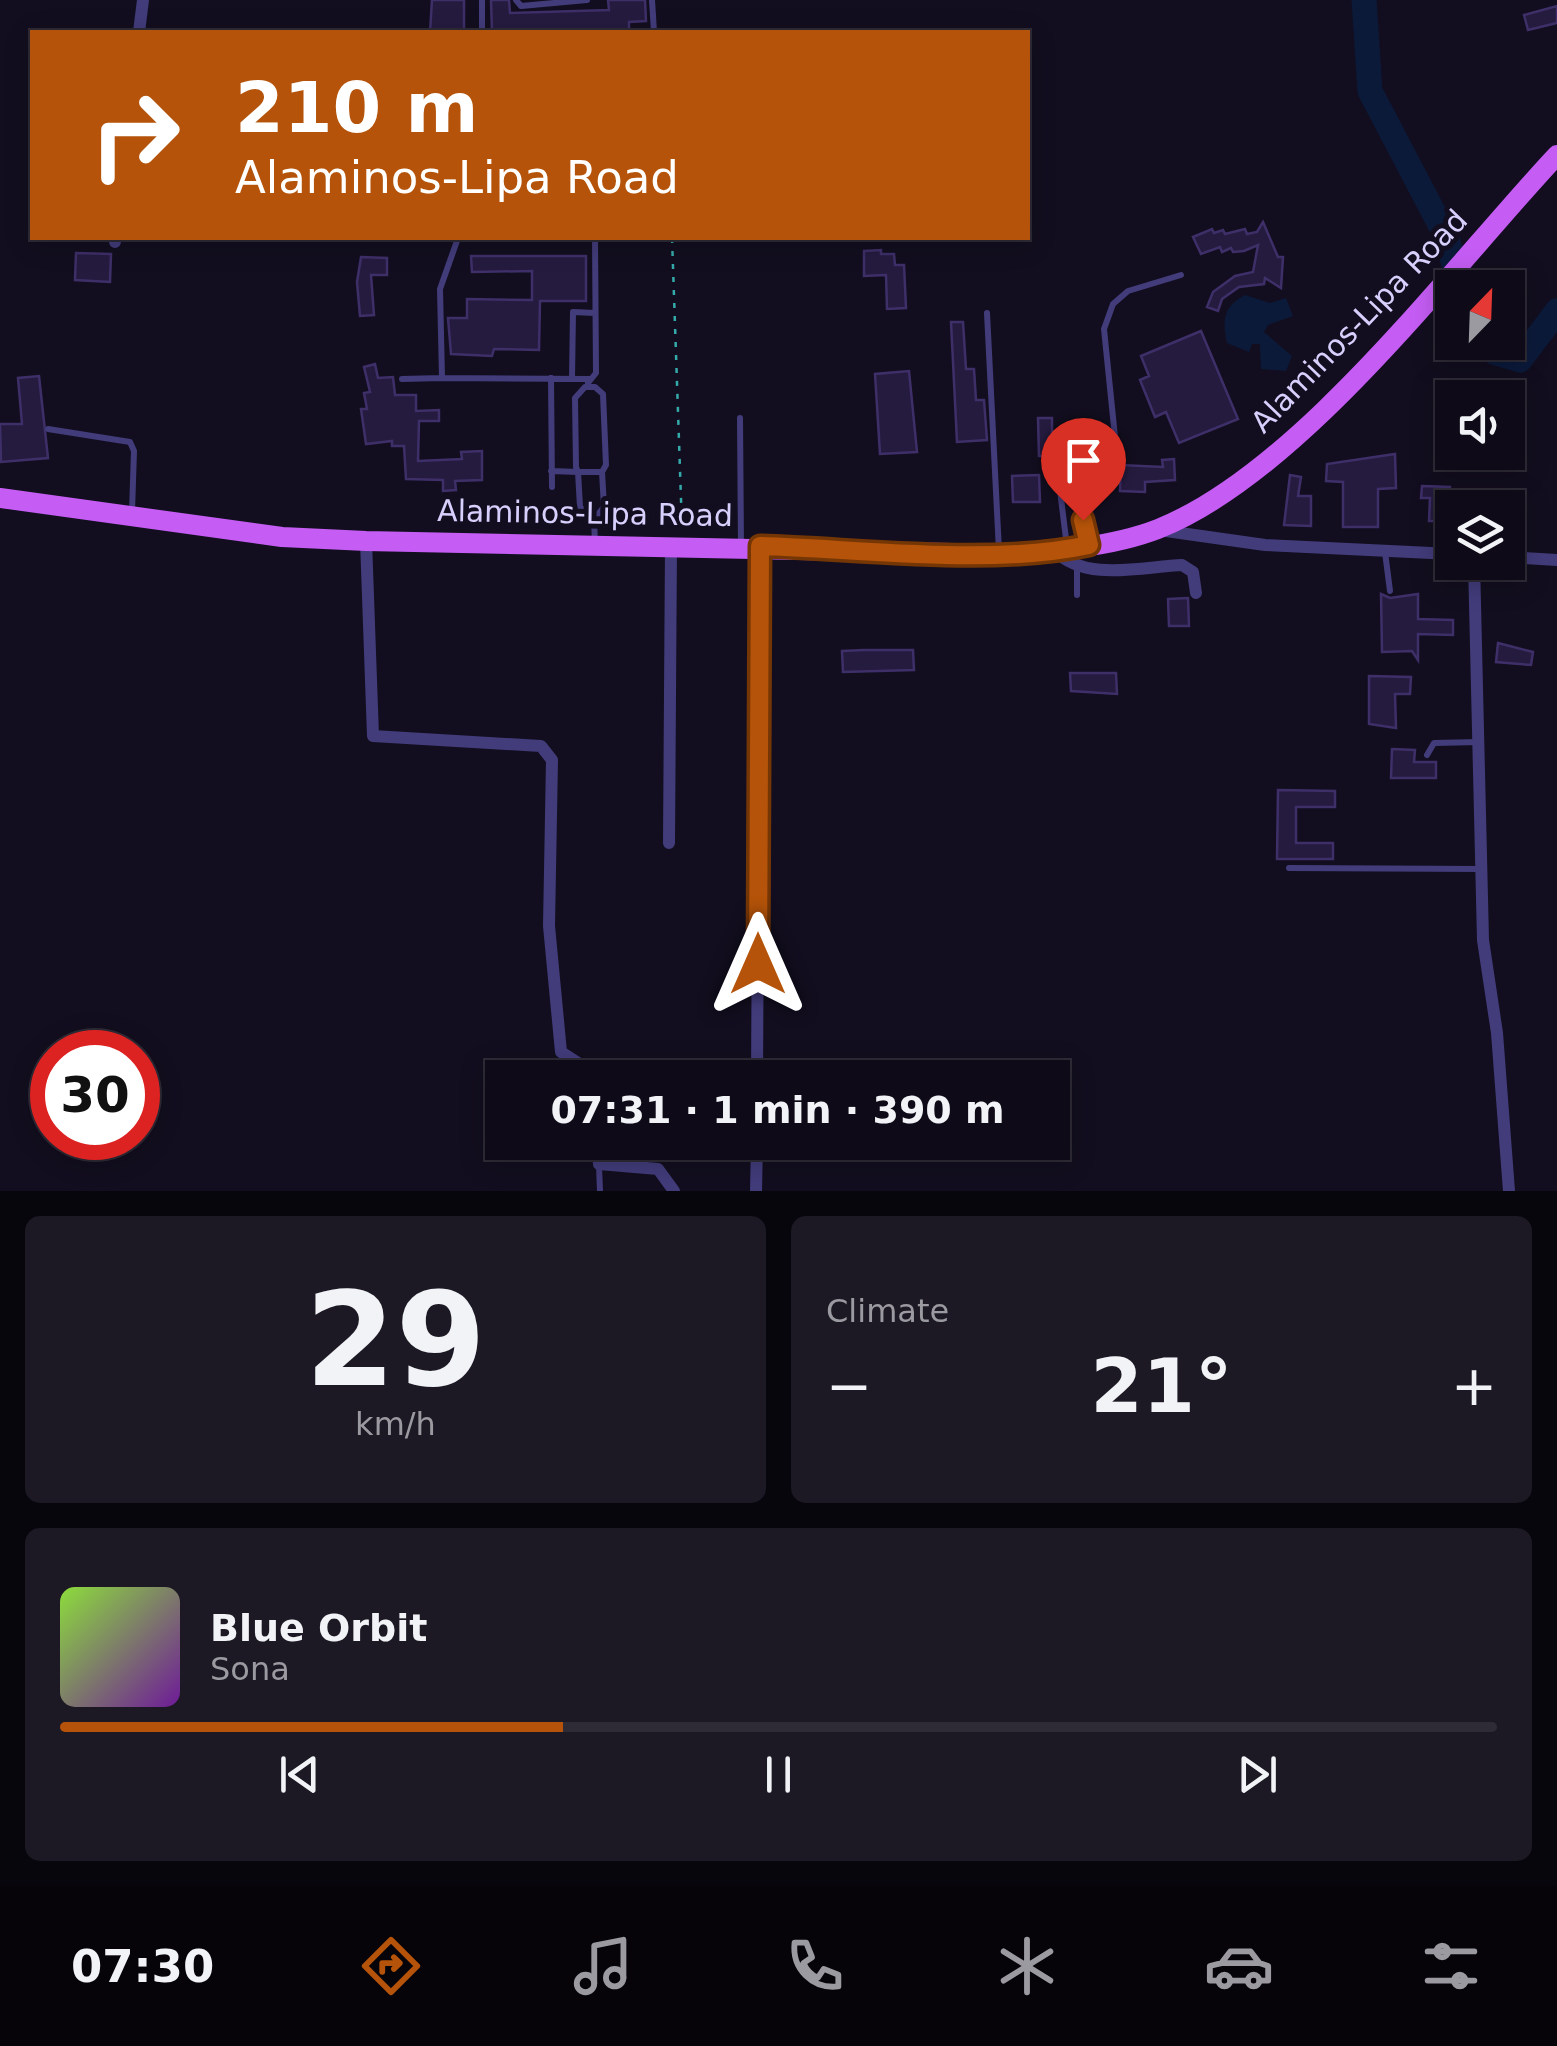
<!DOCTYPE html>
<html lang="en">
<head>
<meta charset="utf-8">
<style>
	:root { --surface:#0e0a17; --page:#1c1824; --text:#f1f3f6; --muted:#9b9aa1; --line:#2e2b36; --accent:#b45309 }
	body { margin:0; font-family:"DejaVu Sans",sans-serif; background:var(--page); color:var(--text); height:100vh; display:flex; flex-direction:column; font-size:38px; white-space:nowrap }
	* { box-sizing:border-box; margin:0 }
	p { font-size:32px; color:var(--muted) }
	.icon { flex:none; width:55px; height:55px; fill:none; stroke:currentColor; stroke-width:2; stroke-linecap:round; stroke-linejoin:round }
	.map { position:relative; height:1191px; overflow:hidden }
	.sheet { display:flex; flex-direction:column; gap:25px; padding:25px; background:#08060d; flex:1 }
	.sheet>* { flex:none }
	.guide { position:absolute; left:30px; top:30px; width:1000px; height:210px; border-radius:0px; box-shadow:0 5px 25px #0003,0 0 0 2px var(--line); background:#b45309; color:#fff; overflow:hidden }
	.needle { width:65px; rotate:23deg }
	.tools { position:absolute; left:1435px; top:270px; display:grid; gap:20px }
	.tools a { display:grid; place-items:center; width:90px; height:90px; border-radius:0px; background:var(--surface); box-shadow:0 5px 25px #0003,0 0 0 2px var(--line); font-size:50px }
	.speed { position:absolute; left:30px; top:1030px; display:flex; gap:20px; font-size:50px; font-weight:700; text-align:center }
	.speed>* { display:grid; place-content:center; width:130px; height:130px; border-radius:50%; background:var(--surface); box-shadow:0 5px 25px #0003,0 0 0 2px var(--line); line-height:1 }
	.speed .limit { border:15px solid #d22; background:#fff; color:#111 }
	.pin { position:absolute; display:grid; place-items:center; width:85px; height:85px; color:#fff; margin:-102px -42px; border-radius:50% 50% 50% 0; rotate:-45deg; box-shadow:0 0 10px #0007 }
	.pin .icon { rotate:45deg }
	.me { position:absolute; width:110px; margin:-55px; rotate:0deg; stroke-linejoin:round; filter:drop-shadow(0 0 8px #0008) }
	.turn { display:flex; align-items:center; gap:35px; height:210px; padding:0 40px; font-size:45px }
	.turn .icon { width:130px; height:130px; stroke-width:2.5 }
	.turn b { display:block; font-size:70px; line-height:85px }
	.big { font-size:75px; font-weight:700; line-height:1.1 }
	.sheet .widget { flex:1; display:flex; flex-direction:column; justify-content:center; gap:15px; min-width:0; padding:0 35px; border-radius:15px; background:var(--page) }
	.sheet .dial { align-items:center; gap:0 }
	.dial b { font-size:130px; line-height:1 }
	.song { display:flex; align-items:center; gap:30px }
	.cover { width:120px; height:120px; border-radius:15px; background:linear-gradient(135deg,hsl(90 70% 55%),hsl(280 70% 35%)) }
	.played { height:10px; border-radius:5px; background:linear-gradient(90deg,var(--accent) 35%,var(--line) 35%) }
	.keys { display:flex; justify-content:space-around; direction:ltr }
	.heat { display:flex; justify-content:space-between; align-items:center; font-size:55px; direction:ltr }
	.sheet .tiles { flex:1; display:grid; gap:25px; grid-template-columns:1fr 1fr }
	.widget:last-child { grid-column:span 2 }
	.trip { position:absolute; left:485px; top:1060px; width:585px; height:100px; border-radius:0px; background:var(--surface); box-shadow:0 5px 25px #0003,0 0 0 2px var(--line); font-weight:700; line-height:100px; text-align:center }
	.tab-bar { display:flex; height:160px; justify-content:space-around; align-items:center; background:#060409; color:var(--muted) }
	.tab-bar .icon { width:70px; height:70px }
	.tab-bar .current { color:var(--accent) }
	.tab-bar b { font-size:45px; color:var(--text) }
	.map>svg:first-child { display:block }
</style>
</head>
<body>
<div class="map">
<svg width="1557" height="1191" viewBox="0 0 1557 1191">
	<rect width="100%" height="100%" fill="#120e1f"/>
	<path fill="#0c1a3a" d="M1245,295L1270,303L1286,298L1293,316L1268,325L1264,332L1292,356L1286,371L1261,369L1260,344H1252L1249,352L1227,343C1222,321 1223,306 1245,295Z"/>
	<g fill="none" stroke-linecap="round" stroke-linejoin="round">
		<path stroke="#0c1a3a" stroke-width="25" d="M1364,0L1370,91L1447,238L1460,288
			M1484,342L1493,352L1520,360L1557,311"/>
	</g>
	<path fill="#251b3f" stroke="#3e2f69" stroke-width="2.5" d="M432,0H464V31L430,32Z
		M491,0H509L510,13L609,10L608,0H645L646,21L629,22V32H492Z
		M1557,6V23L1528,30L1524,15Z
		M1263,222L1278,257H1283L1281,288L1265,278L1264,284L1239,287L1222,299L1218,311L1207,307L1213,292L1235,276L1253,272L1258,245L1244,251L1233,252L1231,248L1222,252L1220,247L1201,254L1193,237L1212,229L1214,233L1223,230L1225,234L1245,229L1247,234L1257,232Z
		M881,250V254H894L895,265H904L906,308L887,309L886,275L864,276V251Z
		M76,253L111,254L110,282L75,280Z
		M471,256H586V301H540L539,350L494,349L492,356L451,354L448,318H467V299L532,300V271L472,272Z
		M361,257L387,258V275H371L374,315L360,316L357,282Z
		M951,322H963L966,369H974L976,400H984L987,440L957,442Z
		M1201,331L1238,419L1179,443L1166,412L1155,417L1140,380L1149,376L1141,356Z
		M375,364L378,378L393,377L395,395H416V411L439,410V421H419L418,461L462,459L461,452L482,451V480L455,481L456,490L443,491V480L406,479L404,446H392V441L366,444L361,409H367L364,393L370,392L364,367Z
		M909,371L917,452L880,454L875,374Z
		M39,376L48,458L1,462L0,424H22L18,378Z
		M1038,418H1052V456H1039Z
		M1395,454L1396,488L1378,489V527H1343V482L1326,481L1327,464Z
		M1174,459L1175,480L1145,482V492L1120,491L1121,465L1163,467L1162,460Z
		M1039,475L1040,502H1013L1012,476Z
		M1290,475L1301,477L1298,496H1311V526L1284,525Z
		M1422,486L1450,487L1448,521H1429L1430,498H1421Z
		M1381,594L1390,598L1418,594V619L1453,620V635L1418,634V660L1412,651L1382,652Z
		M1168,599L1188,598L1189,626H1169Z
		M1498,643L1533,652L1531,665L1496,662Z
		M864,650H913L914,670L843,672L842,651Z
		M1070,673H1116L1117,694L1071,691Z
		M1369,676L1411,677L1410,694H1395L1396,728L1369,724Z
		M1392,749L1415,750L1414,762H1436V778H1391Z
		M1278,790L1335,791V807H1296V843H1333V859H1277Z"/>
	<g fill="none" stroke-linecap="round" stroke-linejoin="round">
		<path stroke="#35aaaa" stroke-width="2.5" stroke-dasharray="5 8" stroke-linecap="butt" d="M672,238L682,528"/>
		<path stroke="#423c7b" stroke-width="6" d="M516,0L521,6L587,0
			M652,0L654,32
			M482,32V0
			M458,238L440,289L442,378L589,379
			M987,313L999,551
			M551,378L552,487
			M572,378L573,312L595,313
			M402,379L442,378
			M588,383L596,373L595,238
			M585,387H595L603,394L606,465L602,472H578L576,467L575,398Z
			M740,418L741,546
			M48,429L130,442L134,451L132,512
			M1067,462L1058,474L1067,547
			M551,471L578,472L580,507L594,519
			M1088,542L1068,461L1081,447L1115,437L1104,329L1113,304L1128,291L1181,275
			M595,544L594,519L604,507L602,472
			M1385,552L1390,591
			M1077,568V595
			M1427,755L1434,743L1479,742
			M1289,868L1480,869
			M599,1166L600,1191"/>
		<path stroke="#423c7b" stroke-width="12" d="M139,32L143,0
			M115,242V238
			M1159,530L1265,545L1452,554
			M366,541L373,736L541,746L552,760L549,926L561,1052L589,1070L592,1078
			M1055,551C1086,582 1140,567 1182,565L1193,572L1196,593
			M1508,557L1557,560
			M1474,562L1483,940L1497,1033L1509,1191
			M669,843L671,545
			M757,1078L760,546
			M597,1142L599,1164L658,1169L674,1191
			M756,1191L757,1142"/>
		<path stroke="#c55df5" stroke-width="20" d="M0,498L282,537L366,541L999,554C1051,551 1109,548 1158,529C1301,472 1451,268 1557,155"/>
	</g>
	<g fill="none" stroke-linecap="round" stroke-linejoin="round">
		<g stroke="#753606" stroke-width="25">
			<path id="route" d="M758,964L760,546C861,549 992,566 1089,545L1083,520"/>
		</g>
		<use href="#route" stroke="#b45309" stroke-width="18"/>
	</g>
	<g text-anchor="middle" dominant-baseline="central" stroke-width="10" stroke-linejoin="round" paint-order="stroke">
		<g font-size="30" fill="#d7cffc" stroke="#120e1f">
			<text transform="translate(1359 321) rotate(-46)">Alaminos-Lipa Road</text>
			<text transform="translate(585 513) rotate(1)">Alaminos-Lipa Road</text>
		</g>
	</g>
</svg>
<div class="tools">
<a><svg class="needle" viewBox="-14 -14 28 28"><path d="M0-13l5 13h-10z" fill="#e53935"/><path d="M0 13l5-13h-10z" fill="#9b9aa1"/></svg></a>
<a><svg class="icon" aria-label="sound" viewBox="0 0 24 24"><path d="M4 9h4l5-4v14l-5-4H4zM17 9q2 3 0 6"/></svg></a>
<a><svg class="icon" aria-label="layers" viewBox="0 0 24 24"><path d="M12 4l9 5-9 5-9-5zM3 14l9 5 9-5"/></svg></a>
</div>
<div class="speed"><div class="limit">30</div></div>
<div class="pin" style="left:1083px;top:520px;background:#d93025"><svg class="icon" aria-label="arrive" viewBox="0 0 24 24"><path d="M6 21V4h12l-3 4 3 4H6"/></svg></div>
<svg class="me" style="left:758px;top:964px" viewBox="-20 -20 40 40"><path d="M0-17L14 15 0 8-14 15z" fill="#b45309" stroke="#fff" stroke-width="4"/></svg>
<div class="trip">07:31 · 1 min · 390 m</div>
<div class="guide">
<div class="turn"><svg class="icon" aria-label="right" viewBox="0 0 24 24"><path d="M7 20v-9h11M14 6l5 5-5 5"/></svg><div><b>210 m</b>Alaminos-Lipa Road</div></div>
</div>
</div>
<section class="sheet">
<div class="tiles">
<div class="widget dial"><b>29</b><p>km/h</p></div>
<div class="widget"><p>Climate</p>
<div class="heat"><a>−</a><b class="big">21°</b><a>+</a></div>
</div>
<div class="widget">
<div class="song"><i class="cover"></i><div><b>Blue Orbit</b><p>Sona</p></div></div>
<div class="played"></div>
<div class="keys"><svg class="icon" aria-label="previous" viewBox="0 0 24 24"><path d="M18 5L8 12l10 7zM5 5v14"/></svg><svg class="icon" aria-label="pause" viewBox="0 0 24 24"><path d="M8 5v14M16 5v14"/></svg><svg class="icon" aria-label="next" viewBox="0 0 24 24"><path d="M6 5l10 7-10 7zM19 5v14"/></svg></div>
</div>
</div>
</section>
<nav class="tab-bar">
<b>07:30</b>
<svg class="icon current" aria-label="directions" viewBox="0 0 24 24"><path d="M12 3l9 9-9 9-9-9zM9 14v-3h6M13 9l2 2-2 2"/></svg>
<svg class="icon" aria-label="music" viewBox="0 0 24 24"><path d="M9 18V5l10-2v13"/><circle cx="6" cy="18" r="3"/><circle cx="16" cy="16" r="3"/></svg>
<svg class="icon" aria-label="phone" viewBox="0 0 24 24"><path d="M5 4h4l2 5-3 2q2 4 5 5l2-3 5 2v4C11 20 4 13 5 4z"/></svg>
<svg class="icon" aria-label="climate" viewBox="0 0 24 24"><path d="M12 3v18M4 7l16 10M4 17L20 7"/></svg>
<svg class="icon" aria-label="car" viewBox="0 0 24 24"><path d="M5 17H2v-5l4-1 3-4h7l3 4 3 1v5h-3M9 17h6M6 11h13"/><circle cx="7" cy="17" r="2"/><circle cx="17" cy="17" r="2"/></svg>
<svg class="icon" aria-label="filters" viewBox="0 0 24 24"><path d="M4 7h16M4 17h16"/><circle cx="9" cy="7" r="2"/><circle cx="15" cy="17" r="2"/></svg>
</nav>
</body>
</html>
